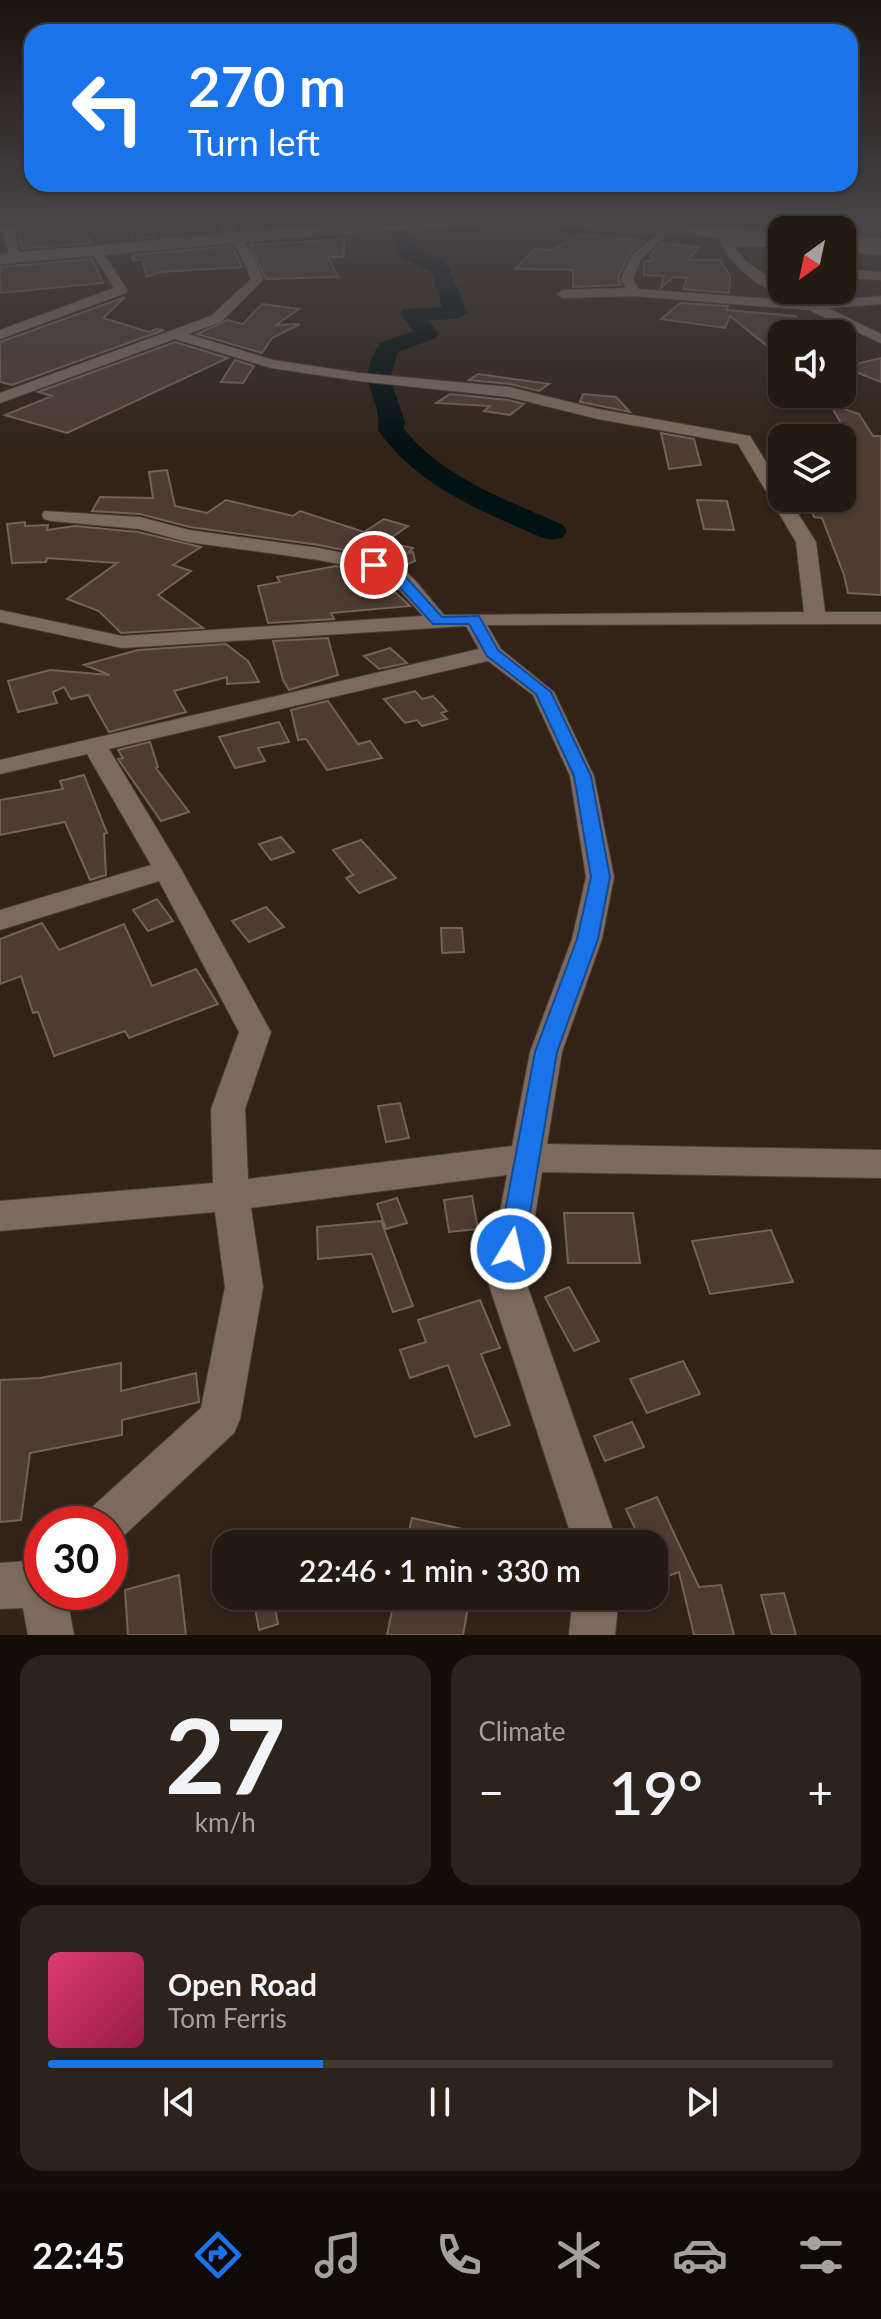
<!DOCTYPE html>
<html lang="en">
<head>
<meta charset="utf-8">
<style>
	:root { --surface:#251a12; --page:#2d231b; --text:#f1f3f6; --muted:#a3a19f; --line:#423832; --accent:#1a73e8 }
	body { margin:0; font-family:Lato,sans-serif; background:var(--page); color:var(--text); height:100vh; display:flex; flex-direction:column; font-size:30px; white-space:nowrap }
	* { box-sizing:border-box; margin:0 }
	p { font-size:26px; color:var(--muted) }
	.icon { flex:none; width:44px; height:44px; fill:none; stroke:currentColor; stroke-width:2; stroke-linecap:round; stroke-linejoin:round }
	.map { position:relative; height:1635px; overflow:hidden }
	.side { display:flex; flex-direction:column; gap:20px; padding:20px; background:#140e0a; flex:1 }
	.side>* { flex:none }
	.hud { position:absolute; left:24px; top:24px; width:834px; height:168px; border-radius:24px; box-shadow:0 2px 6px #0004,0 0 0 2px var(--line); background:#1a73e8; color:#fff; overflow:hidden }
	.needle { width:52px; rotate:213deg }
	.buttons { position:absolute; left:768px; top:216px; display:grid; gap:16px }
	.buttons a { display:grid; place-items:center; width:88px; height:88px; border-radius:16px; background:var(--surface); box-shadow:0 2px 6px #0004,0 0 0 2px var(--line); font-size:40px }
	.speed { position:absolute; left:24px; top:1506px; display:flex; gap:16px; font-size:40px; font-weight:700; text-align:center }
	.speed>* { display:grid; place-content:center; width:104px; height:104px; border-radius:50%; background:var(--surface); box-shadow:0 2px 6px #0004,0 0 0 2px var(--line); line-height:1 }
	.speed .limit { border:12px solid #d22; background:#fff; color:#111 }
	.pin { position:absolute; display:grid; place-items:center; width:68px; height:68px; color:#fff; margin:-34px; border:4px solid #fff; border-radius:50%; box-shadow:0 2px 8px #0007 }
	.me { position:absolute; width:88px; margin:-44px; rotate:9deg; stroke-linejoin:round; filter:drop-shadow(0 0 6px #0008) }
	.turn { display:flex; align-items:center; gap:28px; height:168px; padding:0 32px; font-size:36px }
	.turn .icon { width:104px; height:104px; stroke-width:2.5 }
	.turn b { display:block; font-size:56px; line-height:68px }
	.big { font-size:60px; font-weight:600; line-height:1.1 }
	.side .card { flex:1; display:flex; flex-direction:column; justify-content:center; gap:12px; min-width:0; padding:0 28px; border-radius:24px; background:var(--page) }
	.side .dial { align-items:center; gap:0 }
	.dial b { font-size:104px; line-height:1 }
	.song { display:flex; align-items:center; gap:24px }
	.cover { width:96px; height:96px; border-radius:12px; background:linear-gradient(135deg,hsl(340 70% 55%),hsl(340 70% 35%)) }
	.played { height:8px; border-radius:4px; background:linear-gradient(90deg,var(--accent) 35%,var(--line) 35%) }
	.keys { display:flex; justify-content:space-around; direction:ltr }
	.heat { display:flex; justify-content:space-between; align-items:center; font-size:44px; direction:ltr }
	.side .tiles { flex:1; display:grid; gap:20px; grid-template-columns:1fr 1fr }
	.card:last-child { grid-column:span 2 }
	.trip { position:absolute; left:212px; top:1530px; width:456px; height:80px; border-radius:24px; background:var(--surface); box-shadow:0 2px 6px #0004,0 0 0 2px var(--line); font-weight:600; line-height:80px; text-align:center }
	.menu { display:flex; height:128px; justify-content:space-around; align-items:center; background:#0f0a07; color:var(--muted) }
	.menu .icon { width:56px; height:56px }
	.menu .current { color:var(--accent) }
	.menu b { font-size:36px; color:var(--text) }
	.map>svg:first-child { display:block }
</style>
</head>
<body>
<div class="map">
<svg width="881" height="1635" viewBox="0 0 881 1635">
	<rect width="100%" height="100%" fill="#312318"/>
	<g fill="none" stroke-linecap="round" stroke-linejoin="round">
		<path fill="#021112" fill-rule="evenodd" d="M392,224L409,232L418,251L439,258L448,266L468,313L457,319L428,320L439,333L436,338L398,352L390,378L405,422L404,429C443,478 507,500 563,525L567,531L563,537L552,540L541,537C481,511 417,486 378,430C383,395 352,386 380,343L414,331L400,314L403,309L442,307L432,272L404,259L397,252L393,238L383,229Z"/>
	</g>
	<path fill="#4e3c33" stroke="#746157" stroke-width="2" d="M58,222H76L92,243L22,249L18,233Z
		M129,222H139L157,237L131,239Z
		M587,235L643,241L629,254L618,278L621,285L573,287V270L515,269L535,249L551,250L576,237Z
		M344,239V257H328L338,277L266,279L250,245Z
		M663,243L699,247L688,260H720L730,276L729,293L683,289L687,278L673,277L661,288L664,276L644,275V261H652L651,254Z
		M232,246L242,267L160,272L147,277L142,260H133L132,255Z
		M92,259L103,283L0,293V267Z
		M125,297L103,318L149,332L156,329L164,330L12,385L0,382V342Z
		M680,303L728,306L727,310L796,316L787,334H782V343L772,363L771,349L730,316L725,328L661,319Z
		M262,304L299,309L276,325L300,324L272,338L262,353L197,334L227,320L243,324Z
		M175,342L228,358L67,433L5,415L52,396L38,392Z
		M881,358V382L843,367Z
		M235,360L254,366L243,383L221,382Z
		M478,374L549,384L539,391L510,384L469,380Z
		M450,394L508,400L524,404L510,415L484,411L490,406L436,403Z
		M583,394L616,397L630,412L580,402Z
		M830,404L859,414L873,436H881V595L848,593L844,575L822,518L814,517L808,498H849L842,478V425Z
		M661,433L694,439L701,465L669,469Z
		M167,470L175,506L207,513L226,500L293,516L300,511L364,532L384,519L408,526L385,542L413,548L408,553L413,552L415,561L403,566L398,561L319,545L190,527L140,514L92,511L100,497L153,498L149,472Z
		M697,500L727,501L734,530L704,529Z
		M25,522V526L48,525L47,530L75,526L138,532L201,547L173,565L191,571L158,595L203,628L121,633L99,611L67,599L117,563L47,558L46,562L12,563L7,524Z
		M336,566L379,575L377,576L410,606L331,613L334,619L268,623L258,586L280,582L277,577Z
		M328,638L338,675L289,690L283,680L273,641Z
		M226,644L248,661L259,682L227,684V677L174,691L186,712L109,732L88,695L71,699L64,687L53,692L57,703L18,712L8,681L50,670L110,675L84,665L138,650Z
		M390,648L407,663L379,669L364,656Z
		M415,691L422,699L433,696L447,711L441,713L447,719L422,726L417,720L405,723L384,699Z
		M328,701L358,744L370,741L382,758L327,770L306,739L298,740L291,710Z
		M279,722L289,742L258,748L265,761L235,768L219,737Z
		M150,742L158,767L156,768L189,812L161,821L118,759L123,758L118,750Z
		M84,775L107,833L104,834L106,875L90,880L65,822L0,835V800L63,789L60,781Z
		M281,837L294,852L271,860L259,844Z
		M361,840L396,878L359,893L346,878L353,875L333,850Z
		M157,899L173,921L148,931L133,910Z
		M266,907L284,927L249,942L232,921Z
		M42,923L59,950L124,924L152,986L196,969L218,1004L129,1038L125,1031L54,1056L38,1012L33,1013L21,976L0,984V939Z
		M441,928H462L464,952L442,953Z
		M400,1103L409,1138L386,1142L378,1106Z
		M472,1196L478,1229L449,1232L444,1200Z
		M397,1198L407,1223L386,1229L377,1204Z
		M564,1213H633L640,1263H568Z
		M381,1221L413,1306L393,1312L372,1254L318,1259L317,1227Z
		M771,1230L793,1282L710,1294L692,1241Z
		M569,1287L599,1341L574,1351L545,1297Z
		M480,1300L500,1348L481,1354L510,1425L475,1437L448,1365L410,1378L400,1350L426,1342L418,1320Z
		M683,1361L700,1394L647,1413L630,1379Z
		M121,1363V1391L196,1373L199,1402L122,1420V1435L30,1453L21,1520L0,1522V1380L40,1378Z
		M632,1422L644,1447L605,1461L594,1436Z
		M657,1497L699,1587L721,1585L734,1635H694L679,1572L654,1581V1544H642L626,1509Z
		M412,1518L495,1536L494,1544H406Z
		M179,1575L186,1635H128L125,1590Z
		M784,1593L796,1635H772L761,1595Z
		M253,1596H273L278,1624L259,1630Z
		M395,1596H470L463,1635H387Z"/>
	<g fill="none" stroke-linecap="round" stroke-linejoin="round">
		<g stroke="#4a3d36" stroke-width="2">
			<path id="street" d="M28,222H55L14,231L21,258L11,261L2,229Z
				M216,222H228C244,239 256,257 263,280L221,322L188,334L273,360L359,373L509,387L598,409L750,436L782,488V498H788L816,542L825,612H881V624L487,625L501,649L554,692L594,776L614,877L602,939L562,1052L547,1144L881,1150V1178L542,1172L525,1279L618,1544H574L487,1279L507,1175L251,1208L263,1287L240,1419L234,1433L120,1539L110,1544V1524H83L90,1509L201,1408L225,1287L215,1212L0,1231V1201L213,1183L211,1109L239,1032L159,881L0,930V910L151,865L87,754L0,774V760L479,649L466,626L122,648L0,622V610L122,636L423,616L384,573L319,560L188,542L139,529L51,521L44,519L42,515L44,511L140,517L189,530L319,548L397,564L414,579L444,615L804,612L796,542L738,444L598,419L509,397L359,381L271,368L175,339L0,403V393L211,316L251,279L238,249ZM488,661L533,695L570,776L586,877L572,939L530,1052L512,1146L248,1179L245,1109L271,1032L181,869L109,749Z
				M668,225L674,228L672,230L641,259L633,279L638,289L811,302L881,296V304L828,308L881,334V343L809,310L634,296L563,298L557,294L563,290L626,288L621,279L632,255Z
				M726,231H734L733,239L782,240V246H734L746,262L782,285V290H788L787,293C763,295 729,262 720,242Z
				M842,244L881,247V255L842,252Z
				M93,249H101L127,290L126,293L0,339V330L114,288L91,251Z
				M842,270L881,272V280L842,278Z
				M42,1560V1592H66L74,1635H28L23,1608L0,1609V1563Z
				M573,1596H619L615,1635H569Z"/>
		</g>
		<g stroke="#4a3d36" stroke-width="2">
			<path id="secondary" d="M356,222H489L481,227L370,231L0,264V254Z
				M554,222H639L782,232V242L562,227Z
				M842,236L881,239V249L842,246Z"/>
		</g>
		<use href="#street" fill="#7c6a5e" fill-rule="evenodd"/>
		<use href="#secondary" fill="#7c6a5e" fill-rule="evenodd"/>
	</g>
	<linearGradient id="sky" x2="0" y2="1"><stop stop-color="#1b130d"/><stop offset="0.49" stop-color="#484548"/><stop offset="1" stop-color="#484548" stop-opacity="0"/></linearGradient>
	<rect width="881" height="451" fill="url(#sky)"/>
	<path fill="#1a73e8" stroke="#114b97" stroke-width="2" d="M374,561L395,565L442,617L479,616L498,650L551,692L591,776L610,877L598,939L557,1052L524,1249L520,1257L511,1260L502,1257L498,1249L535,1052L577,939L591,877L574,776L536,694L487,656L469,624H433L386,572L370,568V562Z"/>
</svg>
<div class="buttons">
<a><svg class="needle" viewBox="-14 -14 28 28"><path d="M0-13l5 13h-10z" fill="#e53935"/><path d="M0 13l5-13h-10z" fill="#a3a19f"/></svg></a>
<a><svg class="icon" aria-label="sound" viewBox="0 0 24 24"><path d="M4 9h4l5-4v14l-5-4H4zM17 9q2 3 0 6"/></svg></a>
<a><svg class="icon" aria-label="layers" viewBox="0 0 24 24"><path d="M12 4l9 5-9 5-9-5zM3 14l9 5 9-5"/></svg></a>
</div>
<div class="speed"><div class="limit">30</div></div>
<div class="pin" style="left:374px;top:565px;background:#d93025"><svg class="icon" aria-label="arrive" viewBox="0 0 24 24"><path d="M6 21V4h12l-3 4 3 4H6"/></svg></div>
<svg class="me" style="left:511px;top:1249px" viewBox="-20 -20 40 40"><circle r="17" fill="#1a73e8" stroke="#fff" stroke-width="3"/><path d="M0-11L8 9 0 5-8 9z" fill="#fff"/></svg>
<div class="trip">22:46 · 1 min · 330 m</div>
<div class="hud">
<div class="turn"><svg class="icon" aria-label="left" viewBox="0 0 24 24"><path d="M17 20v-9H6M10 6l-5 5 5 5"/></svg><div><b>270 m</b>Turn left</div></div>
</div>
</div>
<section class="side">
<div class="tiles">
<div class="card dial"><b>27</b><p>km/h</p></div>
<div class="card"><p>Climate</p>
<div class="heat"><a>−</a><b class="big">19°</b><a>+</a></div>
</div>
<div class="card">
<div class="song"><i class="cover"></i><div><b>Open Road</b><p>Tom Ferris</p></div></div>
<div class="played"></div>
<div class="keys"><svg class="icon" aria-label="previous" viewBox="0 0 24 24"><path d="M18 5L8 12l10 7zM5 5v14"/></svg><svg class="icon" aria-label="pause" viewBox="0 0 24 24"><path d="M8 5v14M16 5v14"/></svg><svg class="icon" aria-label="next" viewBox="0 0 24 24"><path d="M6 5l10 7-10 7zM19 5v14"/></svg></div>
</div>
</div>
</section>
<nav class="menu">
<b>22:45</b>
<svg class="icon current" aria-label="directions" viewBox="0 0 24 24"><path d="M12 3l9 9-9 9-9-9zM9 14v-3h6M13 9l2 2-2 2"/></svg>
<svg class="icon" aria-label="music" viewBox="0 0 24 24"><path d="M9 18V5l10-2v13"/><circle cx="6" cy="18" r="3"/><circle cx="16" cy="16" r="3"/></svg>
<svg class="icon" aria-label="phone" viewBox="0 0 24 24"><path d="M5 4h4l2 5-3 2q2 4 5 5l2-3 5 2v4C11 20 4 13 5 4z"/></svg>
<svg class="icon" aria-label="climate" viewBox="0 0 24 24"><path d="M12 3v18M4 7l16 10M4 17L20 7"/></svg>
<svg class="icon" aria-label="car" viewBox="0 0 24 24"><path d="M5 17H2v-5l4-1 3-4h7l3 4 3 1v5h-3M9 17h6M6 11h13"/><circle cx="7" cy="17" r="2"/><circle cx="17" cy="17" r="2"/></svg>
<svg class="icon" aria-label="filters" viewBox="0 0 24 24"><path d="M4 7h16M4 17h16"/><circle cx="9" cy="7" r="2"/><circle cx="15" cy="17" r="2"/></svg>
</nav>
</body>
</html>
